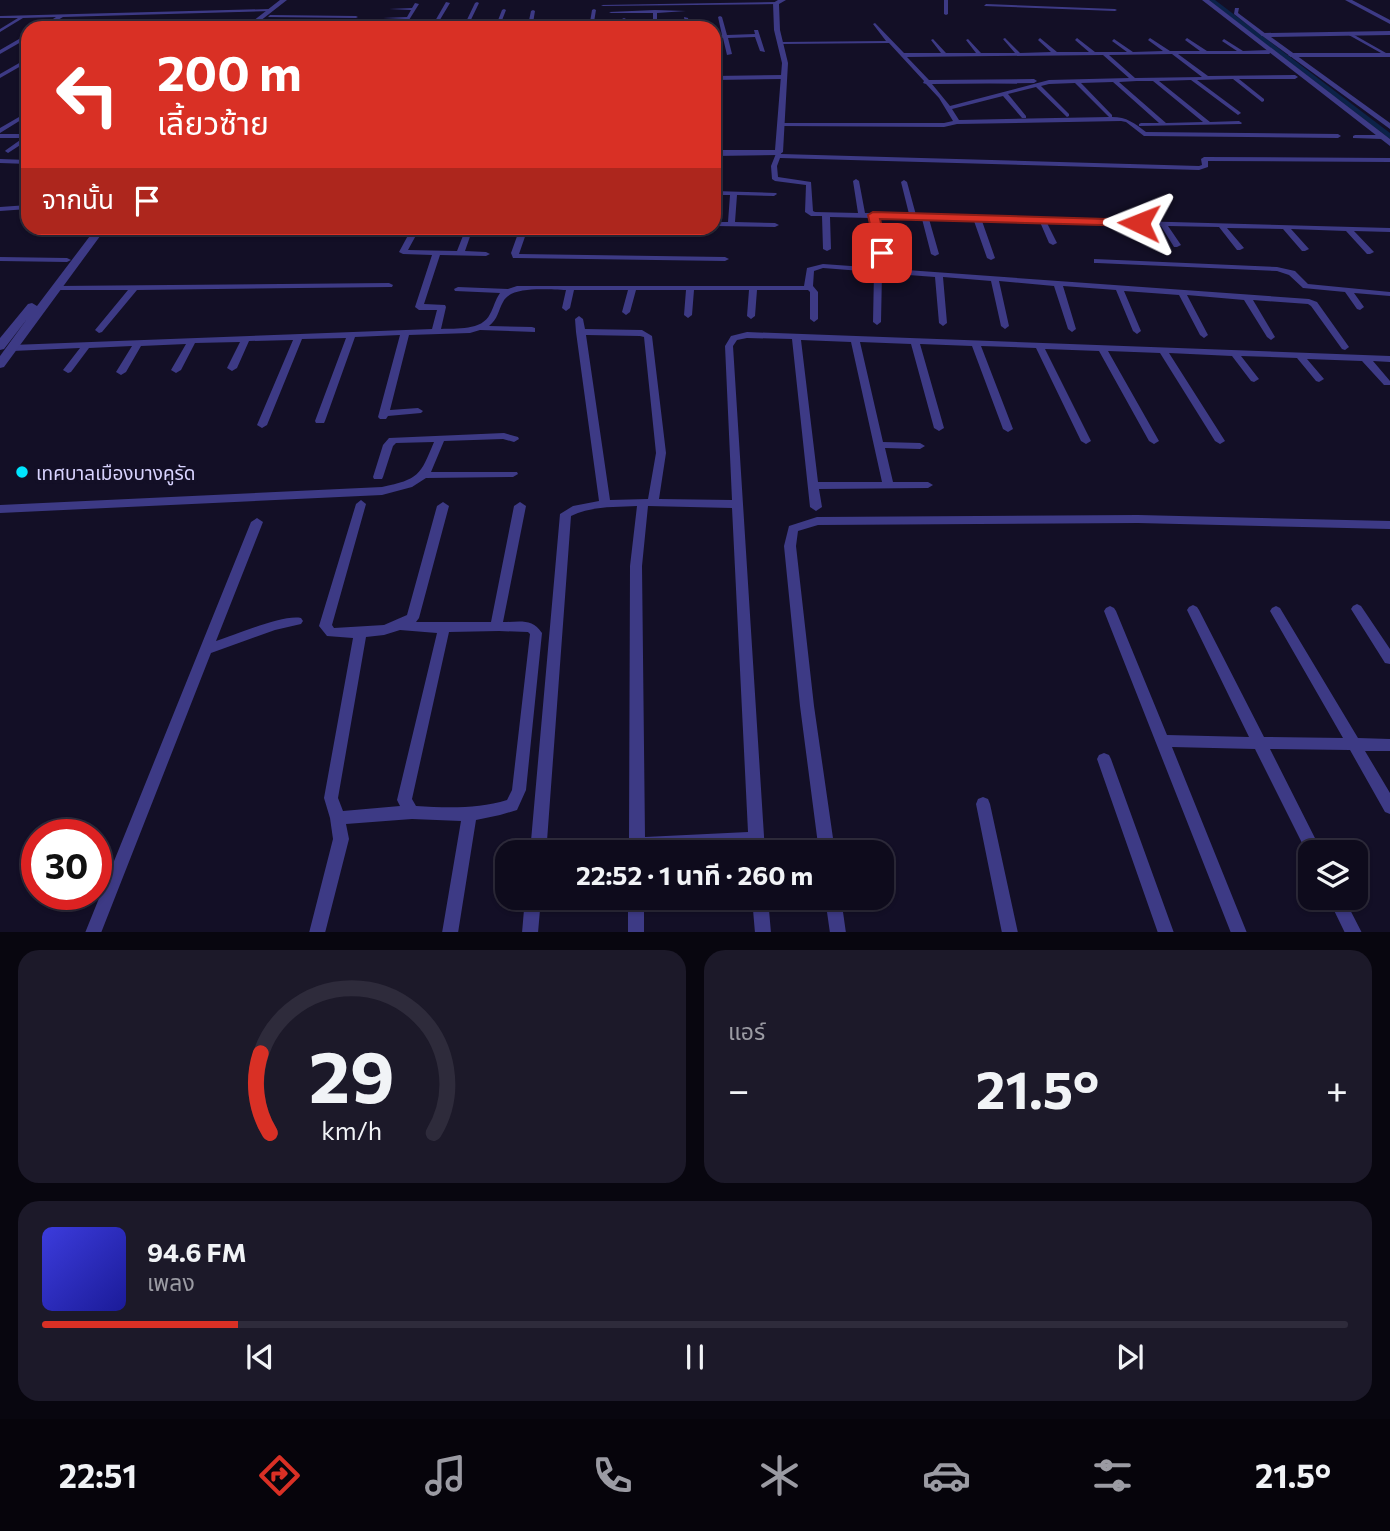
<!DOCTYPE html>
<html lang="th">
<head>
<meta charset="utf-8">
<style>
	:root { --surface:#0e0b1c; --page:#1c1929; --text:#f1f3f6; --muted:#9b9ba3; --line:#2e2b3b; --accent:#d93025 }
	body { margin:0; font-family:Commissioner,"Noto Sans Thai",sans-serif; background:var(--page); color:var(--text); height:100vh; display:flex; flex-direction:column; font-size:26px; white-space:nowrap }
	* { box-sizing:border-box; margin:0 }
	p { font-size:23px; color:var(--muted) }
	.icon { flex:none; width:38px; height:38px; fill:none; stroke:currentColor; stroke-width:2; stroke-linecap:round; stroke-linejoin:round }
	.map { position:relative; height:932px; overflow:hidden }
	.details { display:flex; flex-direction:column; gap:18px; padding:18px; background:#08060f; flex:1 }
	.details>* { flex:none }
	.top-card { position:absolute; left:21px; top:21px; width:700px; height:214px; border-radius:21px; box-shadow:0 2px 5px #0004,0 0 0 2px var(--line); background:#d93025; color:#fff; overflow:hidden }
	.fabs { position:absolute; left:1298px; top:840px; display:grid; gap:14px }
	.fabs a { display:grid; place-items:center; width:70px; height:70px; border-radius:14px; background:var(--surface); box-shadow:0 2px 5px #0004,0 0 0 2px var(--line); font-size:35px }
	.speed { position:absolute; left:21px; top:819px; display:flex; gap:14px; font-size:35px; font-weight:700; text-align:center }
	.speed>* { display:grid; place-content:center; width:91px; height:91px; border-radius:50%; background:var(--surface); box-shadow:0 2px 5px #0004,0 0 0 2px var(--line); line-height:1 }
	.speed .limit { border:10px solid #d22; background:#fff; color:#111 }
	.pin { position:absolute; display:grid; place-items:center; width:60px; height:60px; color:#fff; margin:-30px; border-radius:14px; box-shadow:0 4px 10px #0006 }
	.me { position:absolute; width:77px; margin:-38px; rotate:272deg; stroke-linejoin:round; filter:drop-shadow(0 0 5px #0008) }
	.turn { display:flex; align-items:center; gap:24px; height:147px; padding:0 21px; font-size:32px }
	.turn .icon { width:91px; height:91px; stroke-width:2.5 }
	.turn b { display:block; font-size:49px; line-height:60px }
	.then { display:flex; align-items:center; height:66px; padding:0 21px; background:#0003; gap:14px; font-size:26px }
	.big { font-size:52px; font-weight:700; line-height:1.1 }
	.details .widget { flex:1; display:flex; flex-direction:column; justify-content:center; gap:10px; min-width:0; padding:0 24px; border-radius:21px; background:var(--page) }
	.details .dial { align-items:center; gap:0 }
	.dial svg { height:182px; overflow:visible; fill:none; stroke:var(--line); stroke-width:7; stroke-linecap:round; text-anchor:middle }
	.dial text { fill:var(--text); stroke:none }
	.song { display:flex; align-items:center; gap:21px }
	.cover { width:84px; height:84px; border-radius:10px; background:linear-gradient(135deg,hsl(240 70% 55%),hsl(240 70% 35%)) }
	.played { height:7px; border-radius:4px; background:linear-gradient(90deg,var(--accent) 15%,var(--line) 15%) }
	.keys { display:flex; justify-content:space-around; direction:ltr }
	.heat { display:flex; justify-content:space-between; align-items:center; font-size:38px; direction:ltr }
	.details .tiles { flex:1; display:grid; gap:18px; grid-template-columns:1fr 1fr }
	.widget:last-child { grid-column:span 2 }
	.trip { position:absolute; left:495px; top:840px; width:399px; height:70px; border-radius:21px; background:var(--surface); box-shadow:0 2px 5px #0004,0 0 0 2px var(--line); font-weight:700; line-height:70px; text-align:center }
	.menu { display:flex; height:112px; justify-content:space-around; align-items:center; background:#06040b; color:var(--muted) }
	.menu .icon { width:49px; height:49px }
	.menu .selected { color:var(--accent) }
	.menu b { font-size:32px; color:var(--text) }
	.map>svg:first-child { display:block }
</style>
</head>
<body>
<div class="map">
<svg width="1390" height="933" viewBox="0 0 1390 933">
	<rect width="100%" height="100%" fill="#130f26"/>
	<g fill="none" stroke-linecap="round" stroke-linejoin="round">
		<path fill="#0c2248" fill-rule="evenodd" d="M1208,0H1215L1390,133V139Z"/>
		<path fill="#3d3a85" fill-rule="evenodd" d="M944,0H948V14L946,15L944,14Z
			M446,2L450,3L435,28H431Z
			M477,2L479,3L467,28H463L475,3Z
			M776,2L778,4L603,6L601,5Z
			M415,3L419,4L404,28L372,27L402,25L405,19L383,18L407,17L411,10L389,9L412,8Z
			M986,4L1115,9L1117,10L1115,11L984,6Z
			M1235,8H1239L1238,13L1266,34V36H1262L1234,14Z
			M270,9L272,11L63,17L44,28H39L56,17L23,18L0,32V29L18,18H0V16Z
			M504,9L506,10L499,28H495L502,10Z
			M594,9L596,10L593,28H589L592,10Z
			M533,10L535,11L533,23L562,24L560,25H528L531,11Z
			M655,10L686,11L657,13V28H653V13H611L609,12Z
			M270,15L356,16L358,17L356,18L268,17Z
			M720,16L722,17L727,35L755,34L754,30H758L765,52L760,51L755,37L728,38L732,54L727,55L723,38H714V36L722,35L718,17Z
			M684,17L688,18L690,28H686Z
			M624,18L626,19L625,28H621L622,19Z
			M875,23L904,53H941L931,40L933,39L946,53H976L966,40L968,39L981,53H1015L1003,39L1005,38L1020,53L1051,52L1038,40L1040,38L1057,52H1089L1075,40L1077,38L1095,52H1127L1112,41L1114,39L1133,52L1163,51L1148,40L1150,38L1170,51H1200L1185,40L1187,38L1207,51H1237L1222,41L1224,39L1243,51L1269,50L1272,52L1269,54H1178L1208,76L1295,75L1298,77L1295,79H1239L1264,99V101L1262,102L1233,79L1197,80L1240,112L1241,113L1238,115L1191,80L1159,81L1210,122L1239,121L1242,123L1241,124L1139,126V124L1141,123H1159L1113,82L1081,83L1112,115V117C1127,117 1134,123 1146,132L1338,134L1341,136L1338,138L1144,136L1126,122L1121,121L957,124L944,127L780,126V124L782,123H944L953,121L939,98L926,84L923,83L924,81L889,43L781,44L779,43L781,42L886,41L873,24ZM1172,54L1202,77L1135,78L1109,55ZM1103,55L1129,78L1049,80L950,106L932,84L1034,83L1037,81L1034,79L929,80L907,57ZM1137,81H1153L1203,122L1166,123L1119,82ZM1075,83L1109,117L959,120L952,109L1003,96L1022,118H1026V116L1008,94L1036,87L1067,117L1069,116V114L1041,86L1049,84Z
			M1349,32L1386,53H1390V57H1291L1288,55L1291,53H1381L1347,34Z
			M26,35H28V38L0,54V50Z
			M28,58V62L0,78V74Z
			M714,76L784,75L787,77L784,79L714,80Z
			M19,117L22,119L21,120L0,133V128Z
			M0,134H28V140L8,153L5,151L6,150L23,138H0Z
			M1355,135H1382L1385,137L1382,139L1353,138V136Z
			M777,151H781V154L1199,166L1202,165L1201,159L1204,157L1390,158V162L1208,161V167L1199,170L780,158L777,166L778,177L811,182L813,211L815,212L858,213L853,181L856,179L859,181L865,213L909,214L901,182L904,180L907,182L916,215L1390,228V232L1354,231L1374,252L1370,254H1367L1346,231L1291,229L1309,249L1305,251H1302L1283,229L1227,228L1244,248L1240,250H1237L1219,227L1168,226L1181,245L1177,247H1174L1161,226L1047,223L1057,243L1053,245L1049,243L1040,222L982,221L995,258L991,260L987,258L974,221L929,219L939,254L935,256L931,254L922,219L877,218L886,253L882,255L878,253L870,218L830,217L831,249L827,251L823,249L822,216H811L805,212L806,185L775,181L772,179L771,166Z
			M0,159L28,160V164L0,163Z
			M714,191L776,193L777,194L774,196L737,195L735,222L775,223L779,225L775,227L714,226V222H728L730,195H714Z
			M28,205V209L0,211V207Z
			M412,228H420L408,250L457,251L466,228H473L465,251L486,252L490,254L486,256L440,255L424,304L445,305L446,307L441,329C456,328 482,331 490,314C494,307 495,300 500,293L455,291L454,289L458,287L508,289L517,286H804L807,268L823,264L1309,299L1317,302L1349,347L1345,350L1342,349L1311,306L1308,304L1253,300L1275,337L1271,340L1267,337L1244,300L1187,295L1208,335L1204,338L1200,335L1179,295L1124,291L1141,331L1137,334L1133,331L1116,290L1063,286L1076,329L1072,332L1068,329L1054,286L999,281L1009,326L1005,329L1001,326L991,281L943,277L947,323L943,326L939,323L935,277L882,273L881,322L877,325L873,322L874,272L823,268L814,271L813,286L818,292V319L814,322L810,319V292L808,290H757L755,316L751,319L747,316L749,290H694L692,315L688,318L684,315L686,290H636L630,312L626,315L622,312L628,290H574L570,308L566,311L562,308L566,290C549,290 511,285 503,302C498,311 498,319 489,326L532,327L535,328V332L480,330L470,333L409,335L390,410L418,408L423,411L421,413L388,416L386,419H380L378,417L400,335L355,337L325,421L324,423H316L315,421L346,338L302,339L267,425L262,428L257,425L293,340L249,341L237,368L232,371L227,368L240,342L195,343L181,370L176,373L171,370L186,344L141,346L126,372L121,375L116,372L132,346L89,348L71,372L68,373L63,370L80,348L12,351L8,348L12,345L432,329L437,310H419L415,307L432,255L403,254L399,252Z
			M520,228H528L519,254L725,257L729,259L725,261L516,258H513L511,253Z
			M0,257L67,258L71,260L67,262L0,261Z
			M1094,259L1277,267L1295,271L1308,284L1390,292V296L1354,293L1364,307L1360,310L1357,309L1345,292L1303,288L1289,275L1277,271L1097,263H1094Z
			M389,283L393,285L392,287L137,290L102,332L99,333L95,330L128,290H57L53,288L57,286Z
			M579,316L583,319L585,329L642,330L652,336L666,453L659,499L732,500L725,346L731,336L747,332L1390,356V362L1373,361L1390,381V385H1384L1362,361L1307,359L1324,379L1319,382L1316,381L1297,358L1241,356L1259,379L1254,382L1251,381L1232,356L1169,353L1225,441L1220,444L1215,441L1160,353L1108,351L1159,441L1154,444L1149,441L1099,351L1045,349L1091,441L1086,444L1081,441L1036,348L981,346L1013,429L1008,432L1003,429L972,346L920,344L944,428L939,431L934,428L911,344L860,342L883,442L920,443L925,446L920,449L885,448L893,482H928L933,485L928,488L819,489L822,507L816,511L810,507L792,339L747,338L737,340L733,346L765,852H749V846L645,852H530L560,514L573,506L599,501L576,332L575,319ZM586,335L640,336L644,337L656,453L648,499L610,500ZM801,340L851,342L882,482H818ZM637,506L630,566L629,838L547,841L571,516C591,506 616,507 637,506ZM648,506L732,508L748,832L645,837L642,566Z
			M504,433L518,437L519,439L514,442L503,439L444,441L431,472H517L518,474L513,477L426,478L412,487L382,495L0,513V505L382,487C419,479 420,476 434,442L396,443L393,446L383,477L382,479H374L373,477L383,445L389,438Z
			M361,500L366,504L332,625L334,628L384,625L407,615L437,506L443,502L449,506L419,618L416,622H491L514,506L520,502L526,506L503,622C520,622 532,618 542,633L526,790L517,810L500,815L476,820L458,933H442L461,821L412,819L346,824L349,839L325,933H309L333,839L330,818L324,798L353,638L327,636L319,626L356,504ZM400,630L437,633L397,800L400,806L343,811L338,798L366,637L384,635ZM499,631L528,632L530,634L512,790L507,800C478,809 447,808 416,806L412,799L449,632Z
			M1138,515L1390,521V529L1138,523L818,525L798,531L796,546L814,706L835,852H819L800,706L784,546L789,526L817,517Z
			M257,518L263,522L216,641C236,635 283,614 301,618L303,621L301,624L275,630L211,653L101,933H85L251,522Z
			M1357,604L1361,606L1390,649V664L1385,663L1351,609L1353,606Z
			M1193,605L1197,607L1199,610L1264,737L1343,738L1270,611L1272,608L1276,606L1280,608L1358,738L1390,739V751H1365L1390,793V814L1385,812L1350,750L1270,749L1322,852H1311V858L1309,857L1255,749L1172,747L1247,933H1231L1104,611L1106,608L1110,606L1114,608L1116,611L1167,735L1249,737L1187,610L1189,607Z
			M1104,753L1109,755L1111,759L1174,933H1158L1097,759L1099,755Z
			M983,797L988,799L990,804L1018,933H1002L976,804L978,799Z
			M525,898H541L538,933H522Z
			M628,898H644V933H628Z
			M752,898H768L771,933H755Z
			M825,898H841L846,933H830Z
			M1328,898H1344L1362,933H1345Z"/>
		<path fill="#3d3a85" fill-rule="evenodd" d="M280,0H287L251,28H244Z
			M778,0H786L779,4L780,30L788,63L783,152L779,155L714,156V150H775L782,63L774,30L773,3Z
			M1202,0H1209L1390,139V146Z
			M1345,0H1352L1390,20V24Z
			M1390,31V35L1271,37L1390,123V129L1261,35L1264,33Z
			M96,228H106L4,367L0,368V356L27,319L4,349L0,350V338L28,304L32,303L37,306Z"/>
	</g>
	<path fill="#d93025" stroke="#8d1f18" stroke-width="2" d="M873,212L1139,220L1144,223L1139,226L880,219L888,253L882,257L876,253L868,215Z"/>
	<circle fill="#00e5ff" stroke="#130f26" stroke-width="2.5" cx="22" cy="472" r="7"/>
	<g text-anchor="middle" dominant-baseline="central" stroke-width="7" stroke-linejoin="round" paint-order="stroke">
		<g font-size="19" fill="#d9d4ff" stroke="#130f26" text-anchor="start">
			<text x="36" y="472">เทศบาลเมืองบางคูรัด</text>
		</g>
	</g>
</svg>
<div class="fabs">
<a><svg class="icon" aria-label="layers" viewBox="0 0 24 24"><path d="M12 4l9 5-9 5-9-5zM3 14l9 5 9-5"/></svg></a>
</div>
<div class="speed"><div class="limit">30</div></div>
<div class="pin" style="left:882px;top:253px;background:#d93025"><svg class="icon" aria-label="arrive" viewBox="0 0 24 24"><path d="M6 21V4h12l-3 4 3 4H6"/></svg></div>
<svg class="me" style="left:1139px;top:223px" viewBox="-20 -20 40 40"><path d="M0-17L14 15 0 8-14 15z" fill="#d93025" stroke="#fff" stroke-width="4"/></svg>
<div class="trip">22:52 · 1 นาที · 260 m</div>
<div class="top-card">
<div class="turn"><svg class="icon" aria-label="left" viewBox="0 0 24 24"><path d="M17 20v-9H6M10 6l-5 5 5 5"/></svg><div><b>200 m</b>เลี้ยวซ้าย</div></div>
<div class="then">จากนั้น<svg class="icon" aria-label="arrive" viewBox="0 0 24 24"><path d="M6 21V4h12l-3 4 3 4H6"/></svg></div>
</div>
</div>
<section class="details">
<div class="tiles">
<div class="widget dial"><svg viewBox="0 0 100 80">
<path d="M14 69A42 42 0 1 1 86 69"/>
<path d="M14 69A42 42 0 0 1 10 34" stroke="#d93025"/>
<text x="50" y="56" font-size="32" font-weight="700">29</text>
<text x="50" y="72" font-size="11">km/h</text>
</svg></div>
<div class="widget"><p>แอร์</p>
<div class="heat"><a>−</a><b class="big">21.5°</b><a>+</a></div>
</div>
<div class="widget">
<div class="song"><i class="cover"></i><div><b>94.6 FM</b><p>เพลง</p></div></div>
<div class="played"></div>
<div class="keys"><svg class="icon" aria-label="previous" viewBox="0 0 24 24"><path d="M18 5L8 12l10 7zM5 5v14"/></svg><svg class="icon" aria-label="pause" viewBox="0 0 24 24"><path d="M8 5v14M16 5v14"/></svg><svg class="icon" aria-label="next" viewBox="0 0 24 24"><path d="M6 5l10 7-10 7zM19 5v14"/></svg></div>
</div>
</div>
</section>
<nav class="menu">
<b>22:51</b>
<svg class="icon selected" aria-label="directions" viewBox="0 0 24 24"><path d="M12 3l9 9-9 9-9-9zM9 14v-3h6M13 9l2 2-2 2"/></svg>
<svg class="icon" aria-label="music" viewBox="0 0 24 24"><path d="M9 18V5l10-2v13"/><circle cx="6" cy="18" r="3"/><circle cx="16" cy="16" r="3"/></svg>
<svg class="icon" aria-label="phone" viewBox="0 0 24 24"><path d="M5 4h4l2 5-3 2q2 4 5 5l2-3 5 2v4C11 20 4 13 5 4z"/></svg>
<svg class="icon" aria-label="climate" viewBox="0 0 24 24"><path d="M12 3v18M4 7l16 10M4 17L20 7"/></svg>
<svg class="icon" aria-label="car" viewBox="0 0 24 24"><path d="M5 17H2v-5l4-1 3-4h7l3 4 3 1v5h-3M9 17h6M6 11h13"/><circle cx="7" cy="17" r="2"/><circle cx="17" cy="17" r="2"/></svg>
<svg class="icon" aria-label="filters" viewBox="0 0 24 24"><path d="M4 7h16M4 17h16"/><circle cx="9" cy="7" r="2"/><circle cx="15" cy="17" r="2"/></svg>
<b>21.5°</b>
</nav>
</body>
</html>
